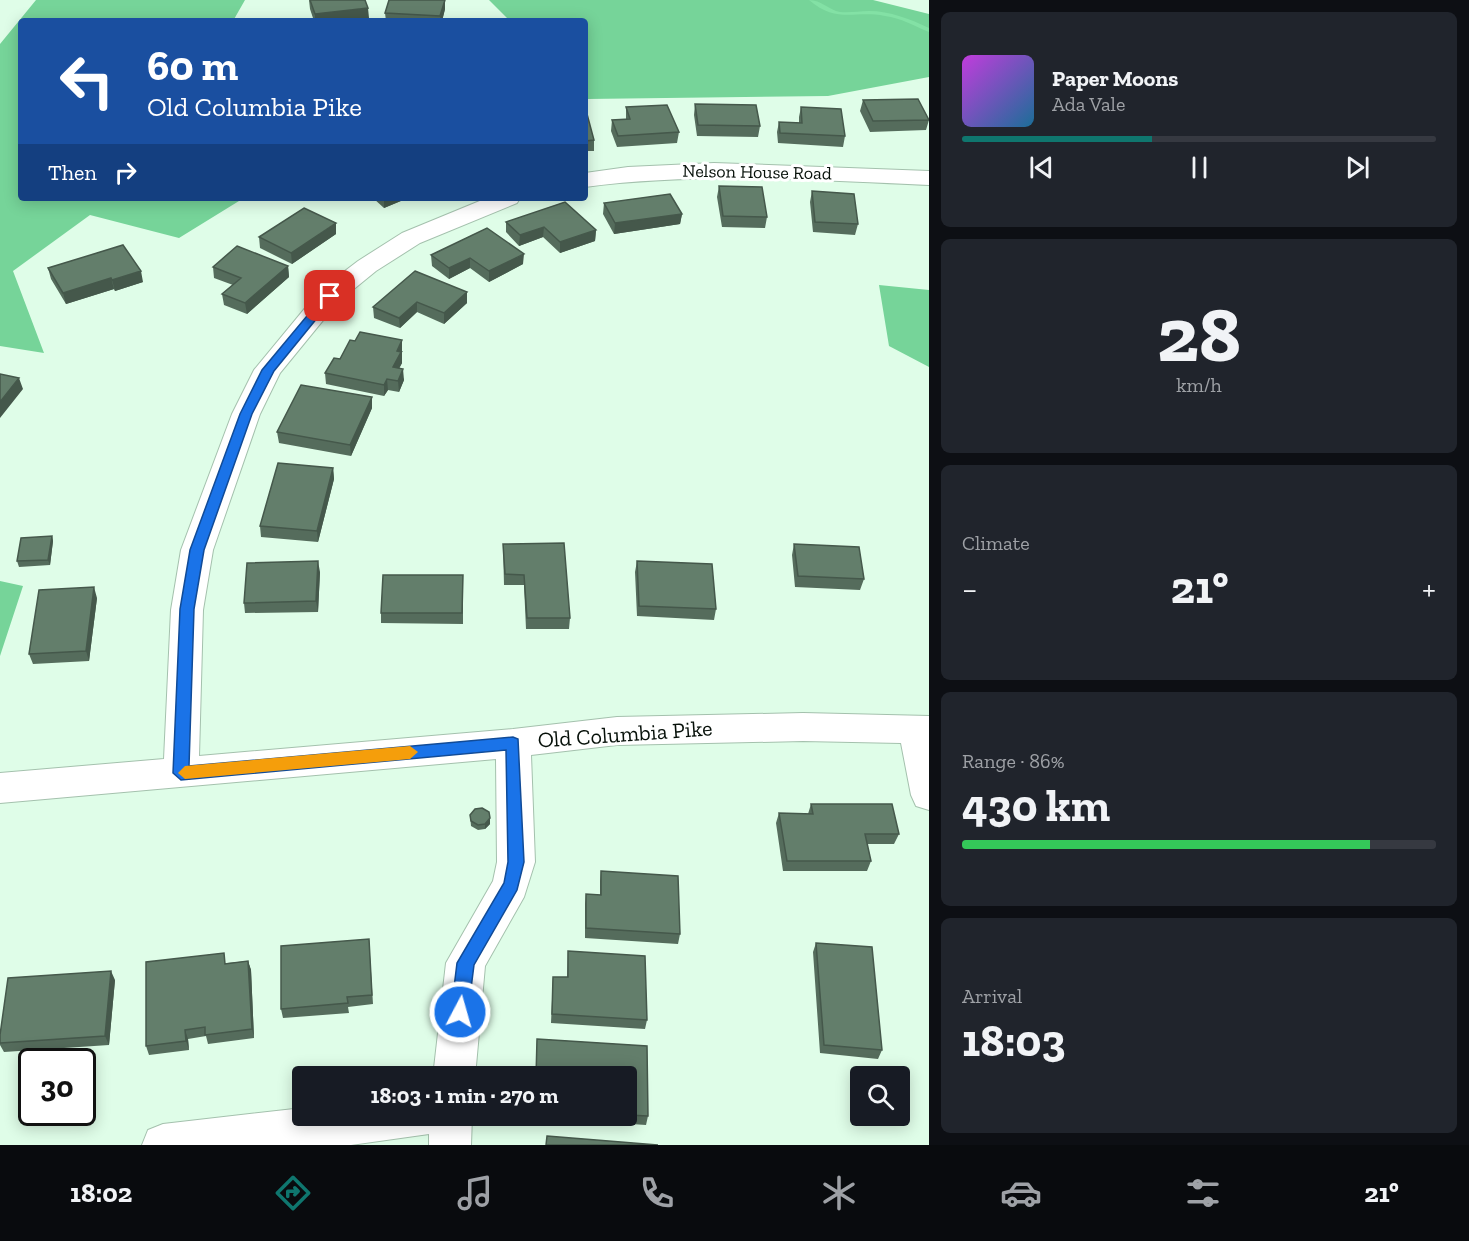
<!DOCTYPE html>
<html lang="en">
<head>
<meta charset="utf-8">
<style>
	:root { --surface:#171b24; --page:#20242c; --text:#f1f3f6; --muted:#9ea1a6; --line:#363941; --accent:#0f766e }
	body { margin:0; font-family:"Zilla Slab",serif; background:var(--page); color:var(--text); height:100vh; display:flex; flex-direction:column; font-size:22px; white-space:nowrap }
	* { box-sizing:border-box; margin:0 }
	p { font-size:20px; color:var(--muted) }
	.icon { flex:none; width:33px; height:33px; fill:none; stroke:currentColor; stroke-width:2; stroke-linecap:round; stroke-linejoin:round }
	.map { position:relative; flex:1; overflow:hidden }
	.drawer { display:flex; flex-direction:column; gap:12px; padding:12px; background:#0d0f14; width:540px }
	.drawer>* { flex:none }
	.guide { position:absolute; left:18px; top:18px; width:570px; height:183px; border-radius:6px; box-shadow:0 3px 15px #0003; background:#1a4fa0; color:#fff; overflow:hidden }
	.buttons { position:absolute; left:850px; top:1066px; display:grid; gap:12px }
	.buttons a { display:grid; place-items:center; width:60px; height:60px; border-radius:6px; background:var(--surface); box-shadow:0 3px 15px #0003; font-size:30px }
	.speed { position:absolute; left:18px; top:1048px; display:flex; gap:12px; font-size:30px; font-weight:700; text-align:center }
	.speed>* { display:grid; place-content:center; width:78px; height:78px; border-radius:50%; background:var(--surface); box-shadow:0 3px 15px #0003; line-height:1 }
	.speed .limit { border:3px solid #111; border-radius:9px; background:#fff; color:#111 }
	.pin { position:absolute; display:grid; place-items:center; width:51px; height:51px; color:#fff; margin:-26px; border-radius:12px; box-shadow:0 3px 9px #0006 }
	.me { position:absolute; width:66px; margin:-33px; rotate:6deg; stroke-linejoin:round; filter:drop-shadow(0 0 4px #0008) }
	.turn { display:flex; align-items:center; gap:21px; height:126px; padding:0 30px; font-size:27px }
	.turn .icon { width:78px; height:78px; stroke-width:2.5 }
	.turn b { display:block; font-size:42px; line-height:51px }
	.then { display:flex; align-items:center; height:57px; padding:0 30px; background:#0003; gap:12px; font-size:22px }
	.big { font-size:45px; font-weight:700; line-height:1.1 }
	.drawer .widget { flex:1; display:flex; flex-direction:column; justify-content:center; gap:9px; min-width:0; padding:0 21px; border-radius:9px; background:var(--page) }
	.drawer .dial { align-items:center; gap:0 }
	.dial b { font-size:78px; line-height:1 }
	.song { display:flex; align-items:center; gap:18px }
	.cover { width:72px; height:72px; border-radius:9px; background:linear-gradient(135deg,hsl(290 70% 55%),hsl(200 70% 35%)) }
	.played { height:6px; border-radius:3px; background:linear-gradient(90deg,var(--accent) 40%,var(--line) 40%) }
	.keys { display:flex; justify-content:space-around; direction:ltr }
	.heat { display:flex; justify-content:space-between; align-items:center; font-size:33px; direction:ltr }
	.charge { height:9px; border-radius:4px; background:linear-gradient(90deg,#34c759 86%,var(--line) 0) }
	.trip { position:absolute; left:292px; top:1066px; width:345px; height:60px; border-radius:6px; background:var(--surface); box-shadow:0 3px 15px #0003; font-weight:700; line-height:60px; text-align:center }
	.tabs { display:flex; height:96px; justify-content:space-around; align-items:center; background:#090b0e; color:var(--muted) }
	.tabs .icon { width:42px; height:42px }
	.tabs .active { color:var(--accent) }
	.tabs b { font-size:27px; color:var(--text) }
	main { display:flex; flex:1; min-height:0 }
	.map>svg:first-child { display:block }
</style>
</head>
<body>
<main>
<div class="map">
<svg width="929" height="1145" viewBox="0 0 929 1145">
	<rect width="100%" height="100%" fill="#dffde8"/>
	<path fill="#76d499" d="M36,0H245L233,21H21V198H232L239,201L179,238L90,215L13,271L44,353L0,346V44Z
		M489,0H873L929,14V77L828,96L587,99L585,21H510Z
		M879,285L929,290V367L889,346Z
		M0,581L23,586L0,656Z"/>
	<g fill="none" stroke-linecap="round" stroke-linejoin="round">
		<path fill="#83e1a5" fill-rule="evenodd" d="M809,0C821,0 829,10 840,12C850,13 859,11 869,11C890,11 910,19 929,28V32C914,26 901,18 885,16C854,10 837,24 809,0Z"/>
		<g stroke="#a4c1ad" stroke-width="2">
			<path id="minor" d="M714,163L929,171V185C814,180 700,172 585,187V173L628,167Z
				M487,198H520L517,203L420,243L376,271L338,302L280,373L260,414L213,550L203,610L199,756L513,729L617,717L803,713L929,716V810L916,806L911,795L901,743L803,741L617,745L531,755L535,862L524,897L485,966L475,1077H433L446,963L493,881L497,862L496,759L0,803V773L164,759L171,610L181,550L232,414L254,370L320,290L358,261L402,233Z
				M303,1108V1116H472L471,1145H429V1134L351,1145H142L148,1130L163,1124Z"/>
		</g>
		<use href="#minor" fill="#fff" fill-rule="evenodd"/>
	</g>
	<path fill="#556c5c" d="M309,0L369,18L343,21H314L310,9Z
		M445,0V9L442,21H386L385,13Z
		M863,100L929,120L926,130L870,132L860,111Z
		M695,104L760,126L758,137L697,136L694,115Z
		M626,107L679,132L677,143L617,147L611,131L612,120L626,119Z
		M801,107L845,136L843,147L778,143L777,132L779,122L799,123V117Z
		M585,114L594,140V151H585Z
		M719,186L767,217L765,228L722,227L717,197Z
		M812,191L858,224L855,235L813,232L810,202Z
		M373,198H408L384,208Z
		M604,203L682,214L680,224L614,234L603,214Z
		M506,222L596,230L595,241L560,253L543,237L519,246L506,232Z
		M487,228L523,264L489,282L470,268L449,279L432,266L431,255Z
		M336,234L292,264L260,248L259,237Z
		M288,266L289,277L247,314L224,305L222,294L233,285L214,278L213,267Z
		M48,268L143,282L115,291L114,289L66,304L51,279Z
		M467,292V303L444,324L417,312L400,328L374,318L373,307Z
		M403,351L401,354L402,363L399,369L404,380L399,392L388,390L384,396L326,384L325,373L340,359Z
		M372,397V408L351,456L279,443L277,432Z
		M333,468L334,479L318,542L261,537L260,526Z
		M52,536L53,541L50,565L19,567L17,561Z
		M503,544L570,618L569,629H526L524,585H504Z
		M794,544L864,579L860,590L795,587L792,555Z
		M637,561L716,609L714,620L637,616L635,572Z
		M320,572L318,612L245,613L244,603Z
		M463,575V624L381,623V613Z
		M97,598L89,661L33,664L29,654Z
		M811,804L899,834L894,844H867L871,861L867,871H783L776,823L779,813L808,814Z
		M470,815L490,824L485,829L478,830L471,826Z
		M601,871L680,934L678,944L585,938V904L586,894L600,895V881Z
		M369,939L373,1004L348,1007L349,1013L283,1018L281,1009Z
		M816,943L882,1050L878,1059L820,1053L813,952Z
		M568,951L647,1020L645,1029L551,1023L553,977H567Z
		M248,961L251,970L254,1038L208,1044L206,1036L188,1039L189,1050L149,1055L146,1046L227,963Z
		M115,980L109,1045L4,1052L0,1045V1035Z
		M537,1039L647,1046L648,1116L646,1125L555,1119V1116H627V1077H536Z"/>
	<path fill="#45584b" d="M445,0V9L442,21H441L440,16Z
		M368,8L369,18L343,21H315V14Z
		M384,198H408L384,208Z
		M682,214L680,224L614,234L615,223Z
		M336,223V234L292,264L291,253Z
		M544,227L543,237L519,246L520,235Z
		M596,230L595,241L560,253V242Z
		M524,254L523,264L489,282V271Z
		M470,258V268L449,279V268Z
		M288,266L289,277L247,314L245,303Z
		M141,271L143,282L115,291L112,280Z
		M111,278L114,289L66,304L63,293Z
		M467,292V303L444,324V313Z
		M417,302V312L400,328L399,318Z
		M402,340V363L393,378V367L397,351Z
		M403,369L404,380L399,392L398,381Z
		M19,378L23,389L0,418V402Z
		M387,379L388,390L384,396V385Z
		M372,397V408L351,456L350,445Z
		M333,468L334,479L318,542L317,531Z
		M52,536L53,541L50,565L48,560Z
		M318,561L320,572L318,612L316,601Z
		M94,587L97,598L89,661L86,651Z
		M490,818V824L485,829V824Z
		M248,961L251,970L254,1038L252,1029Z
		M111,971L115,980L109,1045L105,1036Z
		M185,1030L188,1039L189,1050L186,1041Z"/>
	<path fill="#637e6b" stroke="#45584b" stroke-width="1.5" d="M310,0H365L368,8L315,14Z
		M389,0H445L440,16L385,13Z
		M918,99L929,120L873,121L863,100Z
		M695,104L756,105L760,126L698,125Z
		M667,105L679,132L618,136L612,120L630,119L626,107Z
		M801,107L841,109L845,136L780,133L779,122L802,123Z
		M585,114H587L594,140L585,141Z
		M719,186L762,187L767,217L723,216Z
		M812,191L854,194L858,224L815,222Z
		M670,194L682,214L615,223L604,203Z
		M565,202L596,230L560,242L544,227L520,235L506,222Z
		M304,208L336,223L291,253L259,237Z
		M487,228L524,254L489,271L470,258L449,268L431,255Z
		M123,245L141,271L112,280L111,278L63,293L48,268Z
		M237,246L288,266L245,303L222,294L241,278L213,267Z
		M415,271L467,292L444,313L417,302L399,318L373,307Z
		M360,332L402,340L397,351L401,352L393,367L403,369L398,381L387,379L384,385L325,373L334,358L340,359L350,340L355,341Z
		M0,374L19,378L0,402Z
		M301,385L372,397L350,445L277,432Z
		M278,463L333,468L317,531L260,526Z
		M52,536L48,560L17,561L21,538Z
		M564,543L570,618H527L524,575L505,574L503,544Z
		M794,544L859,547L864,579L798,576Z
		M318,561L316,601L244,603L247,563Z
		M637,561L712,564L716,609L639,606Z
		M383,575H463L462,613H381Z
		M94,587L86,651L29,654L39,590Z
		M811,804H892L899,834H865L871,861H787L779,813L813,814Z
		M482,808L489,812L490,818L485,824L478,825L471,821L470,815L475,809Z
		M601,871L678,876L680,934L586,928V894L601,895Z
		M369,939L372,995L347,997L348,1003L281,1009V946Z
		M816,943L872,947L882,1050L824,1045Z
		M568,951L645,956L647,1020L552,1014L553,977H568Z
		M224,953L225,964L248,961L252,1029L205,1035V1027L185,1030L186,1041L146,1046V962Z
		M111,971L105,1036L0,1043V1035L8,978Z
		M537,1039L647,1046L648,1116L627,1115V1077H536Z
		M547,1136L658,1145H546Z"/>
	<path fill="#1a73e8" stroke="#114b97" stroke-width="1.5" d="M326,293L335,296L274,371L252,414L204,550L194,609L189,766L513,737L518,739L524,862L517,890L474,965L468,1012L466,1018L460,1021L454,1018L451,1012L457,963L504,883L508,862L506,750L181,780L173,773L180,609L190,550L240,414L262,370Z"/>
	<path fill="#f59e0b" d="M410,746L418,752L410,759L185,779L178,773L185,766Z"/>
	<g text-anchor="middle" dominant-baseline="central" stroke-width="6" stroke-linejoin="round" paint-order="stroke">
		<g font-size="18" fill="#061009" stroke="#fff">
			<text transform="translate(757 172) rotate(1)">Nelson House Road</text>
		</g>
		<g font-size="22" fill="#061009" stroke="#fff">
			<text transform="translate(625 734) rotate(-4)">Old Columbia Pike</text>
		</g>
	</g>
</svg>
<div class="buttons">
<a><svg class="icon" aria-label="search" viewBox="0 0 24 24"><circle cx="10" cy="10" r="6"/><path d="M15 15l6 6"/></svg></a>
</div>
<div class="speed"><div class="limit">30</div></div>
<div class="pin" style="left:330px;top:296px;background:#d93025"><svg class="icon" aria-label="arrive" viewBox="0 0 24 24"><path d="M6 21V4h12l-3 4 3 4H6"/></svg></div>
<svg class="me" style="left:460px;top:1012px" viewBox="-20 -20 40 40"><circle r="17" fill="#1a73e8" stroke="#fff" stroke-width="3"/><path d="M0-11L8 9 0 5-8 9z" fill="#fff"/></svg>
<div class="trip">18:03 · 1 min · 270 m</div>
<div class="guide">
<div class="turn"><svg class="icon" aria-label="left" viewBox="0 0 24 24"><path d="M17 20v-9H6M10 6l-5 5 5 5"/></svg><div><b>60 m</b>Old Columbia Pike</div></div>
<div class="then">Then<svg class="icon" aria-label="right" viewBox="0 0 24 24"><path d="M7 20v-9h11M14 6l5 5-5 5"/></svg></div>
</div>
</div>
<section class="drawer">
<div class="widget">
<div class="song"><i class="cover"></i><div><b>Paper Moons</b><p>Ada Vale</p></div></div>
<div class="played"></div>
<div class="keys"><svg class="icon" aria-label="previous" viewBox="0 0 24 24"><path d="M18 5L8 12l10 7zM5 5v14"/></svg><svg class="icon" aria-label="pause" viewBox="0 0 24 24"><path d="M8 5v14M16 5v14"/></svg><svg class="icon" aria-label="next" viewBox="0 0 24 24"><path d="M6 5l10 7-10 7zM19 5v14"/></svg></div>
</div>
<div class="widget dial"><b>28</b><p>km/h</p></div>
<div class="widget"><p>Climate</p>
<div class="heat"><a>−</a><b class="big">21°</b><a>+</a></div>
</div>
<div class="widget"><p>Range · 86%</p><b class="big">430 km</b><div class="charge"></div></div>
<div class="widget"><p>Arrival</p><b class="big">18:03</b></div>
</section>
</main>
<nav class="tabs">
<b>18:02</b>
<svg class="icon active" aria-label="directions" viewBox="0 0 24 24"><path d="M12 3l9 9-9 9-9-9zM9 14v-3h6M13 9l2 2-2 2"/></svg>
<svg class="icon" aria-label="music" viewBox="0 0 24 24"><path d="M9 18V5l10-2v13"/><circle cx="6" cy="18" r="3"/><circle cx="16" cy="16" r="3"/></svg>
<svg class="icon" aria-label="phone" viewBox="0 0 24 24"><path d="M5 4h4l2 5-3 2q2 4 5 5l2-3 5 2v4C11 20 4 13 5 4z"/></svg>
<svg class="icon" aria-label="climate" viewBox="0 0 24 24"><path d="M12 3v18M4 7l16 10M4 17L20 7"/></svg>
<svg class="icon" aria-label="car" viewBox="0 0 24 24"><path d="M5 17H2v-5l4-1 3-4h7l3 4 3 1v5h-3M9 17h6M6 11h13"/><circle cx="7" cy="17" r="2"/><circle cx="17" cy="17" r="2"/></svg>
<svg class="icon" aria-label="filters" viewBox="0 0 24 24"><path d="M4 7h16M4 17h16"/><circle cx="9" cy="7" r="2"/><circle cx="15" cy="17" r="2"/></svg>
<b>21°</b>
</nav>
</body>
</html>
